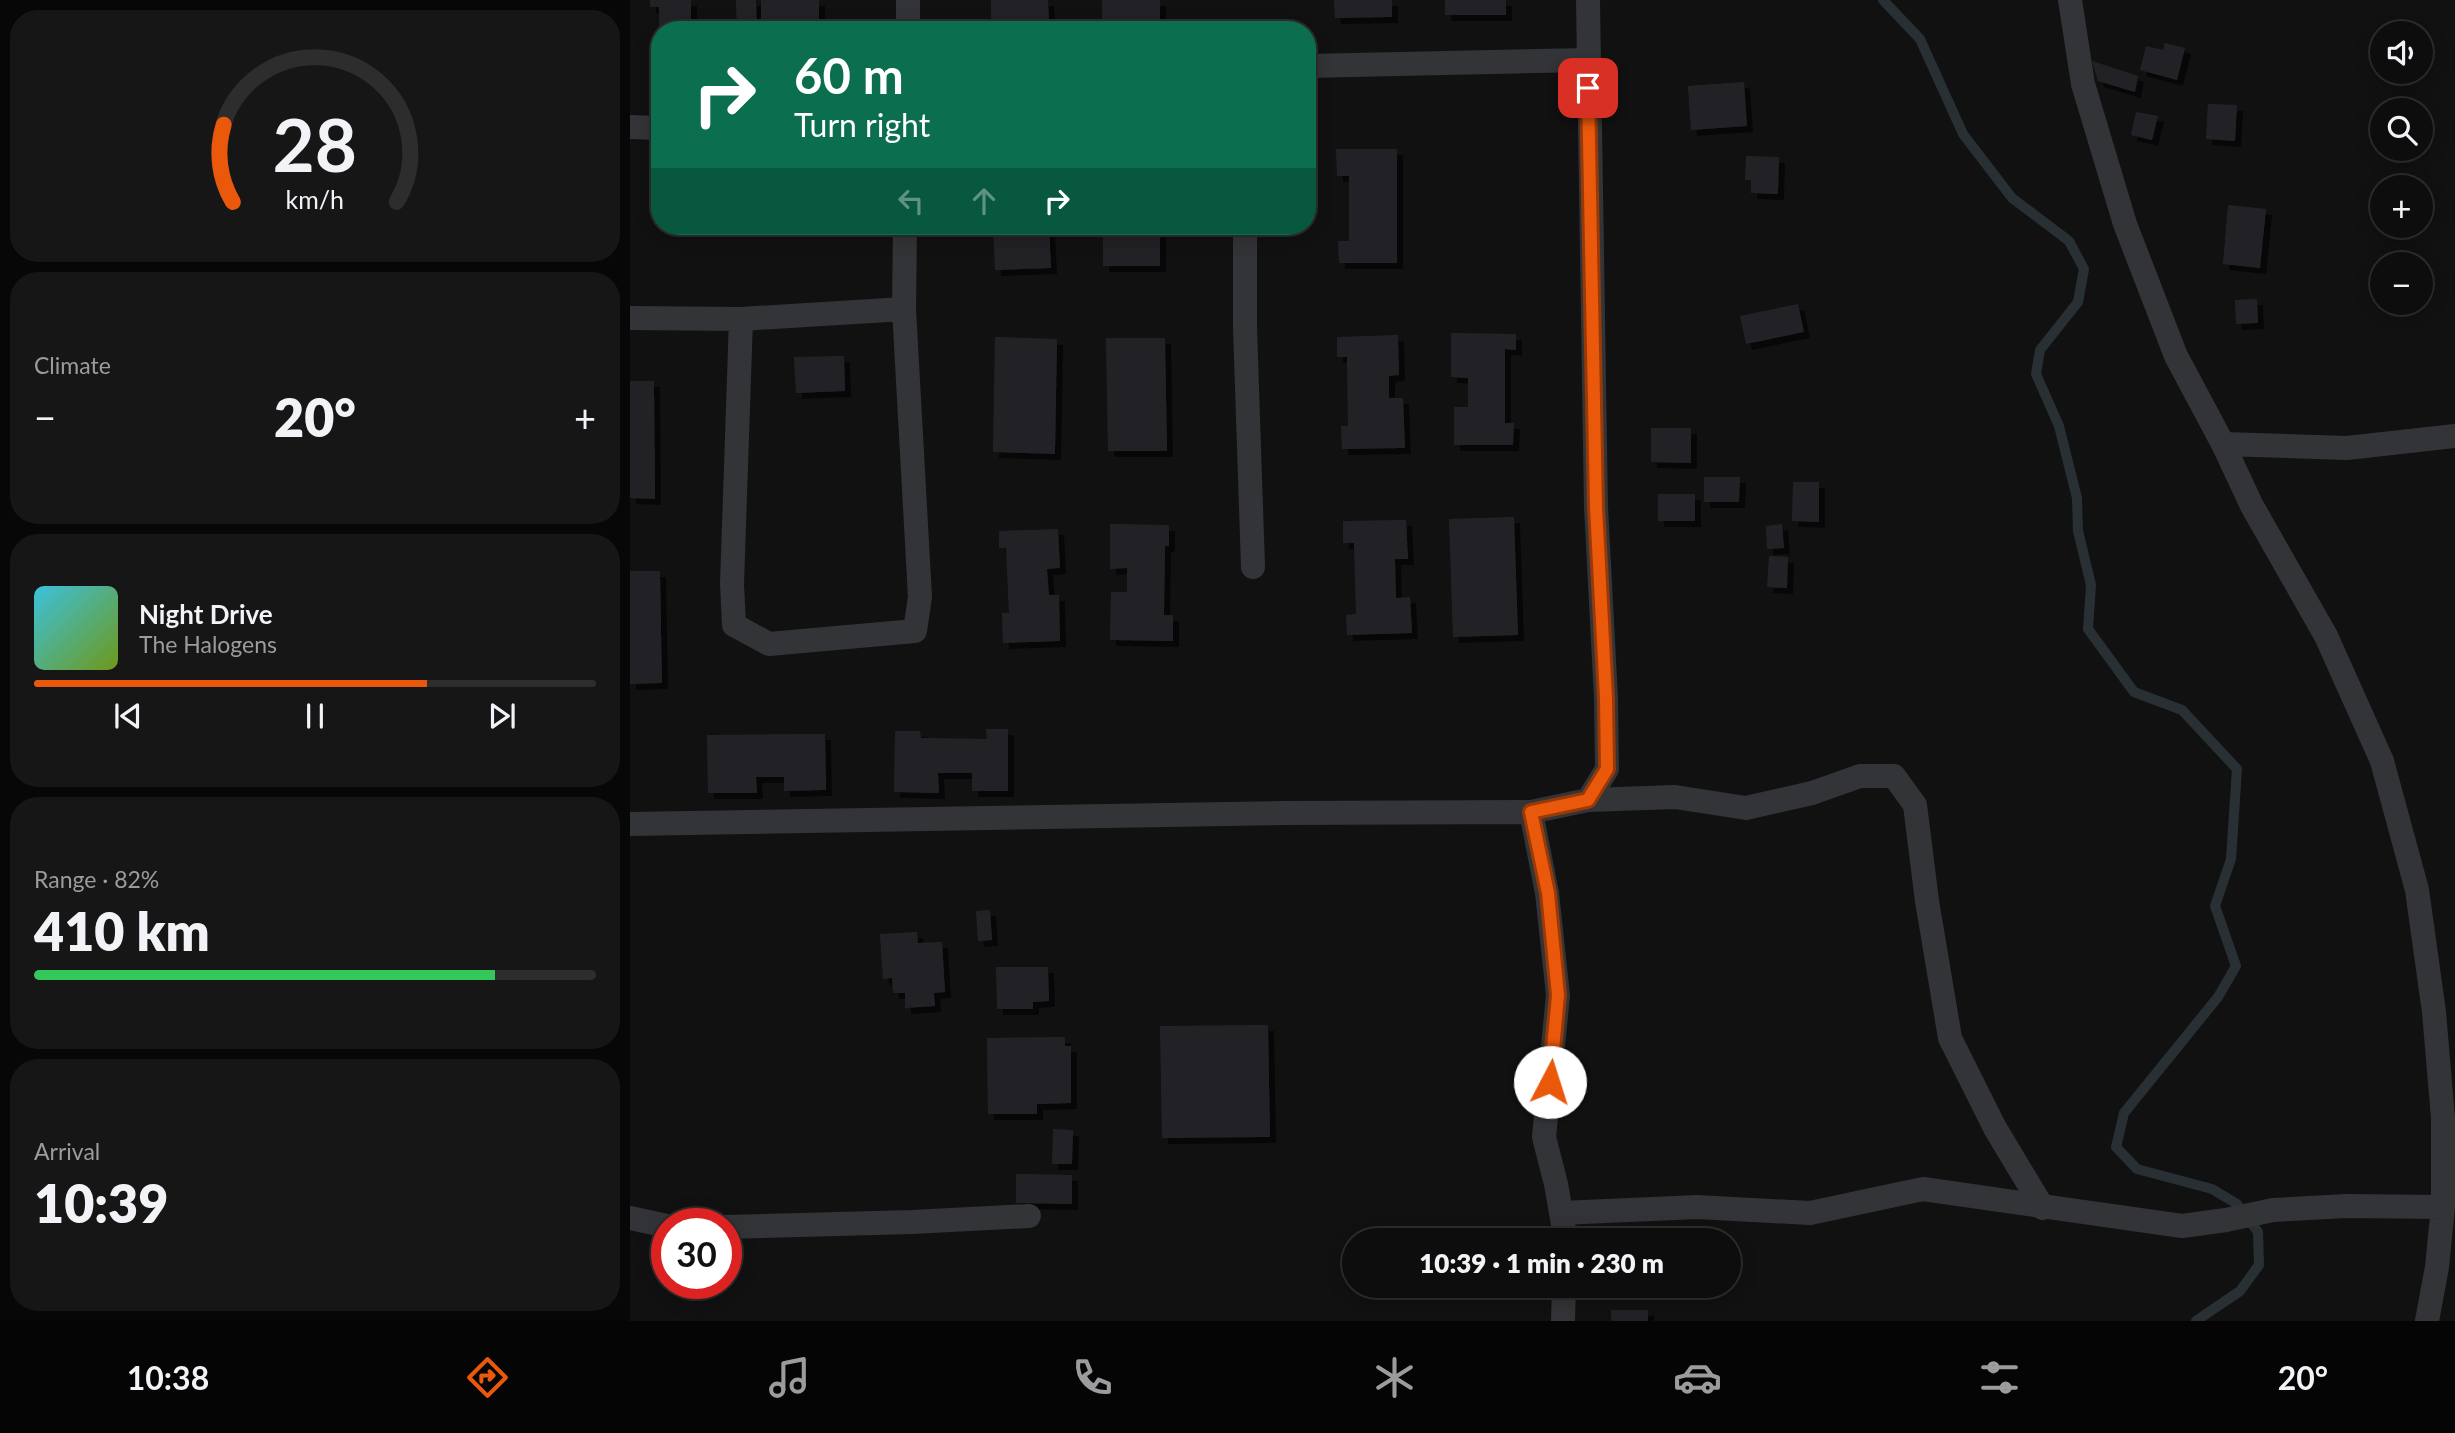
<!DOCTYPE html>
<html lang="en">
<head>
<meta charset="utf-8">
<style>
	:root { --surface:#0d0d0e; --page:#161617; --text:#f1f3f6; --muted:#9a9c9e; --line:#2d2d2e; --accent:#ea580c }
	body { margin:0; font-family:Lato,sans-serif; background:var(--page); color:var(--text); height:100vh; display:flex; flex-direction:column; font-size:26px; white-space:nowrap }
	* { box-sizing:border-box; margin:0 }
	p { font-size:23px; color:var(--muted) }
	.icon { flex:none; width:38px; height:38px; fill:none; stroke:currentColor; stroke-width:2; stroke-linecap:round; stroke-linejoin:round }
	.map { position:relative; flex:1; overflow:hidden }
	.details { display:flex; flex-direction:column; gap:10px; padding:10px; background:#070708; width:630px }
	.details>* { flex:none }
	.hud { position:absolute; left:21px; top:21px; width:665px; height:214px; border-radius:28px; box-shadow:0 4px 18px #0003,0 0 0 2px var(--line); background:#0b6e4f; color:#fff; overflow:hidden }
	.buttons { position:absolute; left:1740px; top:21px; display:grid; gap:14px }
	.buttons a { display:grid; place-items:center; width:63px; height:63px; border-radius:50%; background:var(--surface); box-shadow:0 4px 18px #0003,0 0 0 2px var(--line); font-size:35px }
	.speed { position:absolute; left:21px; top:1208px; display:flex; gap:14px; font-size:35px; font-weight:700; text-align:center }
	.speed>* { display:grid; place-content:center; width:91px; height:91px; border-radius:50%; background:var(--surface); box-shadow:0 4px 18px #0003,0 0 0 2px var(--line); line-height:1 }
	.speed .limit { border:10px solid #d22; background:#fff; color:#111 }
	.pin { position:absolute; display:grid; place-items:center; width:60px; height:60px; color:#fff; margin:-30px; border-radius:14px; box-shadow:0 4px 10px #0006 }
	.me { position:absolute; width:77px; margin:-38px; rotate:5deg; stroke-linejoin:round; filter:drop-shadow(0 0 5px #0008) }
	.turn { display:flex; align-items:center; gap:24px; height:147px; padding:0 28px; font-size:32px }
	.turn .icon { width:91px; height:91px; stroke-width:2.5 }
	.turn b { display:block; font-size:49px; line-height:60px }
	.lanes { display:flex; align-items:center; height:66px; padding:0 28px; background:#0003; justify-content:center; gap:35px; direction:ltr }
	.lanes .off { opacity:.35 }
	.big { font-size:52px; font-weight:800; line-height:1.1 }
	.details .card { flex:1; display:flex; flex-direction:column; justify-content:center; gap:10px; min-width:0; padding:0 24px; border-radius:28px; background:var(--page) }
	.details .dial { align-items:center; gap:0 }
	.dial svg { height:182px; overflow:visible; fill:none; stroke:var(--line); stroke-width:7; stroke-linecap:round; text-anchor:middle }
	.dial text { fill:var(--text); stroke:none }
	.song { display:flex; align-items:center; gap:21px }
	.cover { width:84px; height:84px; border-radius:10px; background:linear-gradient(135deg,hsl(190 70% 55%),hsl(80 70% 35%)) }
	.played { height:7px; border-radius:4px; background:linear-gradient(90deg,var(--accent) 70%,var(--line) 70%) }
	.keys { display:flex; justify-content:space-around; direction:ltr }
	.heat { display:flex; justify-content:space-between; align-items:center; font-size:38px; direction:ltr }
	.charge { height:10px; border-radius:5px; background:linear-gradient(90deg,#34c759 82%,var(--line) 0) }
	.trip { position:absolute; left:712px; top:1228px; width:399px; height:70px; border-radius:35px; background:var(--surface); box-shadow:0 4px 18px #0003,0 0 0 2px var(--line); font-weight:800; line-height:70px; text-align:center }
	.menu { display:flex; height:112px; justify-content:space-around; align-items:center; background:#050506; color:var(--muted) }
	.menu .icon { width:49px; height:49px }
	.menu .selected { color:var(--accent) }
	.menu b { font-size:32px; color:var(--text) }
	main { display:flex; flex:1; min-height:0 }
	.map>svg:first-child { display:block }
</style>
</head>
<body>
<main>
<section class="details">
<div class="card dial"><svg viewBox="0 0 100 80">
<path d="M14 69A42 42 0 1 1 86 69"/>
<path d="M14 69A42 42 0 0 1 10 35" stroke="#ea580c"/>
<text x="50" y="56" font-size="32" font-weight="700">28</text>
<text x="50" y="72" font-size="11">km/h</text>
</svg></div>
<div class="card"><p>Climate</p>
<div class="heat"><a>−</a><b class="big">20°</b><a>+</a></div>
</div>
<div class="card">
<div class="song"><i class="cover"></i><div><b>Night Drive</b><p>The Halogens</p></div></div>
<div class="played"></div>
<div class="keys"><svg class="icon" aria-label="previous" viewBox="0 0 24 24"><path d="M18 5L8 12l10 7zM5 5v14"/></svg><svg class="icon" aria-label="pause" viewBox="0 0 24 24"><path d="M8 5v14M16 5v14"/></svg><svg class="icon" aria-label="next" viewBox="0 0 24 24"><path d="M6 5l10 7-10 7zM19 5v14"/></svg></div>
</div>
<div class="card"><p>Range · 82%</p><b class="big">410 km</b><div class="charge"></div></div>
<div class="card"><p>Arrival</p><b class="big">10:39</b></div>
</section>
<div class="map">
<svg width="1825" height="1321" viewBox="0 0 1825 1321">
	<defs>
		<filter id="shadow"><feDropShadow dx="6" dy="6" stdDeviation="0" flood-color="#0009"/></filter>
	</defs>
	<rect width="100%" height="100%" fill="#111112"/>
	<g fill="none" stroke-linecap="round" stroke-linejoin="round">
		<path stroke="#293034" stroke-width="10" d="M1253,0L1290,39L1333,134L1382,198L1439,241L1454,269L1448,302L1410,350L1406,374L1429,426L1447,498L1448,531L1461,585L1458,629L1504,692L1552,710L1607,769L1601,859L1585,906L1606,966L1588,997L1494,1113L1486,1147L1507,1169L1582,1189L1607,1204L1628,1232L1629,1265L1610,1291L1566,1321"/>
	</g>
	<path fill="#242426" filter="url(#shadow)" d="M20,0H61V30H29V7H20Z
		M106,0H126L127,30H107Z
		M131,0H189V29H131Z
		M361,0H418L419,22L361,23Z
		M472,0H530V23H472Z
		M704,0H762V17L705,18Z
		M815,0H876V15H815Z
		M1535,43L1555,48L1547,80L1510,70L1516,46L1533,50Z
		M1462,61L1508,76L1505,92L1468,81Z
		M23,78H30V98H23Z
		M1114,82L1117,126L1061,130L1058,86Z
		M1578,104L1607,105L1605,141L1576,139Z
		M1506,112L1528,116L1522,140L1501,135Z
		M706,149H767V263H709L708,241H719V176H707Z
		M1116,156L1149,157L1148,194L1121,193V180H1115Z
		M1598,205L1636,209L1630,268L1593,264Z
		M363,226H419L421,268L365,270Z
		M489,226H530V266H473V229L489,228Z
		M1627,299L1628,323L1606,324L1605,300Z
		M1168,304L1174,332L1116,344L1110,316Z
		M821,333L886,334V350L875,349V423H884L883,445H824V407H838V378L821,377Z
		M768,335L769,375L759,376V398H773L775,448L712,449L711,426H718L717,357H707V337Z
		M365,337L427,339L425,454L363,452Z
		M476,338H535L537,451H478Z
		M214,356L215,391L166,393L164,357Z
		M0,381H24L25,499L0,498Z
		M1021,428H1061V463L1021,462Z
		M1074,477H1110L1109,502H1074Z
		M1163,482H1189V522L1162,521Z
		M1028,494H1065V521H1028Z
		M884,517L888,635L823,637L819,519Z
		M776,520L778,559H765L766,598L780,597L782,633L717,635L716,615L726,614L724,543H713V521Z
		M480,524L539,525V546H535L534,615H543V641L480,640L481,592H497V568L480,569Z
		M1152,524L1154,548L1137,549L1136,526Z
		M428,529L430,568L417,569L419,595H429L430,641L373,643L372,613H379L376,548H369V531Z
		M1139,556L1158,557L1157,588L1137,587Z
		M0,571H30L32,683L0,684Z
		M356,729H378V791H342V773H308L309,793L264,792L265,731H290L291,738L357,739Z
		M195,734L196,790L154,791V777H126L127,793H78L77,735Z
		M360,910L362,940L348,941L346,911Z
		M287,932L288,943L312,942L315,992L304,993L305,1006L275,1008V993H263L262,978L253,979L250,934Z
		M366,967H418L419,1001L403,1002V1009H367Z
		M638,1025L640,1137L532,1138L530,1026Z
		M435,1037V1046H441V1103L407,1104V1114H358L357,1038Z
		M423,1129L443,1130L442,1164H422Z
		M386,1174L442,1175V1204L386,1203Z
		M981,1310H1018V1321H981Z"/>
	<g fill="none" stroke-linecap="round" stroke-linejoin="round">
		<path stroke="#333437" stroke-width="24" d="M1440,0L1453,84L1495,224L1546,356L1593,444L1622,506L1696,636L1752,761L1787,890L1804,1012L1813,1118V1207L1807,1267L1797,1321
			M278,30V0
			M677,66L958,60
			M0,127L30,128
			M615,226V328L623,567
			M0,318L111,319L274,309
			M111,319L102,584L104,625L139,644L285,631L290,597L274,309L275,226
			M1593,444L1717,448L1825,436
			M958,800L1045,797L1116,808L1182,793L1230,776H1264L1285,805L1297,901L1320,1038L1365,1128L1413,1208
			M901,812L917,893L928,995L914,1137L926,1184L936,1241
			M0,824L651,813L901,812L958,800L977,769L976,698L966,507L958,0
			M931,1213L1067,1207L1180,1213L1293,1189L1552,1226L1596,1220L1643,1210L1716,1206L1813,1207
			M0,1218L37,1226
			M96,1227L282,1222L399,1216
			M933,1321L934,1286"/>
	</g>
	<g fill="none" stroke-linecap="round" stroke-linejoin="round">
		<g stroke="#983908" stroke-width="18">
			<path id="route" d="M920,1082L928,995L918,893L901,812L958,800L977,769L976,698L966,507L958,88"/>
		</g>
		<use href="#route" stroke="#ea580c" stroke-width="12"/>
	</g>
</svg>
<div class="buttons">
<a><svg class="icon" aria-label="sound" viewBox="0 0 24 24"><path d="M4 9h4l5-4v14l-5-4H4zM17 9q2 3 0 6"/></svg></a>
<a><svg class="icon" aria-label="search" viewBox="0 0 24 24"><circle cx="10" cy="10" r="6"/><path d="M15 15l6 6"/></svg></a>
<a>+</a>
<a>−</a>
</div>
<div class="speed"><div class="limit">30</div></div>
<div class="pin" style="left:958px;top:88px;background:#d93025"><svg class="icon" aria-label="arrive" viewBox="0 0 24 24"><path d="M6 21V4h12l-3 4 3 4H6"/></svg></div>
<svg class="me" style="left:920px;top:1082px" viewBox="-20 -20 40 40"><circle r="19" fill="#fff"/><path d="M0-13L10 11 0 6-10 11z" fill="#ea580c"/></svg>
<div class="trip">10:39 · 1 min · 230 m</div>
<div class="hud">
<div class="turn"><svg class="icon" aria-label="right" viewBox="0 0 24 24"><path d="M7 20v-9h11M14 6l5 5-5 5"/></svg><div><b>60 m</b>Turn right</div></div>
<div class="lanes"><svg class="icon off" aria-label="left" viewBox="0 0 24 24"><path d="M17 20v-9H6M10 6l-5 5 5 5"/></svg><svg class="icon off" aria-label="ahead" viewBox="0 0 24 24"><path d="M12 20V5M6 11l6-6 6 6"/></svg><svg class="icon" aria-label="right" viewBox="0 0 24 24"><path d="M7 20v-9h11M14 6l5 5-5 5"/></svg></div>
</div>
</div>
</main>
<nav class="menu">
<b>10:38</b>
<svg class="icon selected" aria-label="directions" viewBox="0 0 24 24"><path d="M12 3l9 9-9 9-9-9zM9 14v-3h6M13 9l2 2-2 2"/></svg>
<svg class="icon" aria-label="music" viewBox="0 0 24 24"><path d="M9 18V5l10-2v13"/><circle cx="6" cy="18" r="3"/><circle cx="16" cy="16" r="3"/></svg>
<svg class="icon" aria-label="phone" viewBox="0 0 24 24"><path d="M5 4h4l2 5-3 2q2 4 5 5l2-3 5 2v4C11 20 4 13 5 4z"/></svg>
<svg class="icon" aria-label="climate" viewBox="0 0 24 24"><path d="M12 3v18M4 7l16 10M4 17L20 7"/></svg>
<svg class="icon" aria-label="car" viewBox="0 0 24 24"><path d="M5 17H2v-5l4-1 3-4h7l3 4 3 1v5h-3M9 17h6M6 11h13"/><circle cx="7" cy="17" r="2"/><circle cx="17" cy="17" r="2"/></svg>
<svg class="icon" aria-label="filters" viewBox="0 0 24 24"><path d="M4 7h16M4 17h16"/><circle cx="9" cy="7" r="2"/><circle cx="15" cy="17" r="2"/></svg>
<b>20°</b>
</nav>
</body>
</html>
